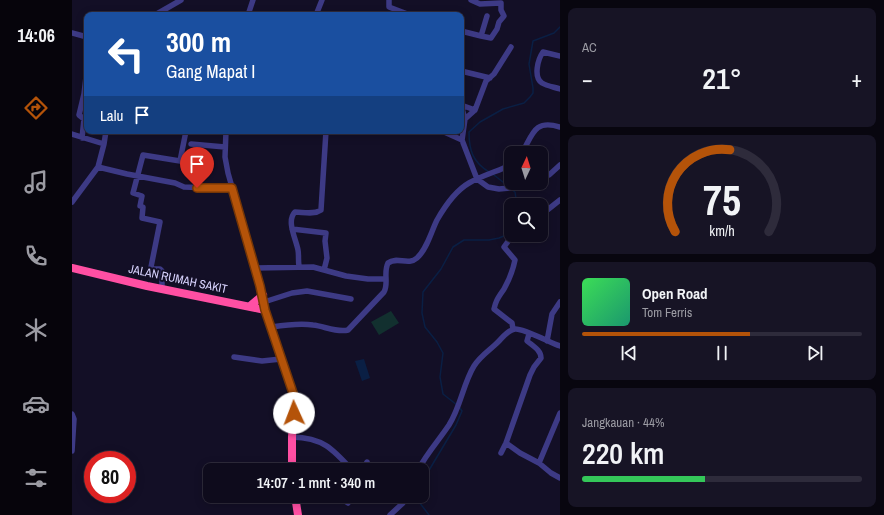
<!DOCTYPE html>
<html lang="id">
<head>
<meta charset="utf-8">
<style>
	:root { --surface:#0e0b1c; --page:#171425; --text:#f1f3f6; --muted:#9b9ba3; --line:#2e2b3b; --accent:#b45309 }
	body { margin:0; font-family:"Archivo Narrow",sans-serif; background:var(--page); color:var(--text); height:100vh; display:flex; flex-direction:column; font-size:15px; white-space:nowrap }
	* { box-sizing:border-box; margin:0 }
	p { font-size:13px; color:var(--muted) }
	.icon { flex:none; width:22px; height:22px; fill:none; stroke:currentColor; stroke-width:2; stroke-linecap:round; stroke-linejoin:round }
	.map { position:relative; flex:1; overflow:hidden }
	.sheet { display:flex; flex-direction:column; gap:8px; padding:8px; background:#08060f; width:324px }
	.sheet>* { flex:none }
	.banner { position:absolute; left:12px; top:12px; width:380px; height:122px; border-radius:8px; box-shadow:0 2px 10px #0003,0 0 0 1px var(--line); background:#1a4fa0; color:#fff; overflow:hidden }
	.needle { width:26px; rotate:4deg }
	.buttons { position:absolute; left:432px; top:146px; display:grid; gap:8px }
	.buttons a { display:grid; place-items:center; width:44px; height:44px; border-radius:8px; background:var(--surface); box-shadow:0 2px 10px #0003,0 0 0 1px var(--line); font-size:20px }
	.speed { position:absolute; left:12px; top:451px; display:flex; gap:8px; font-size:20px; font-weight:700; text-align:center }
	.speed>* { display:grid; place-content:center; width:52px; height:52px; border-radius:50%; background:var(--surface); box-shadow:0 2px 10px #0003,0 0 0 1px var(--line); line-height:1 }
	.speed .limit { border:6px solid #d22; background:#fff; color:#111 }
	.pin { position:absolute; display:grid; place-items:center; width:34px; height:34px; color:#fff; margin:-41px -17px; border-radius:50% 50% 50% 0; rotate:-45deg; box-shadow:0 0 4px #0007 }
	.pin .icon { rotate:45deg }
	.me { position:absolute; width:44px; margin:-22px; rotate:358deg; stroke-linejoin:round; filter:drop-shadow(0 0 3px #0008) }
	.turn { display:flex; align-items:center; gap:14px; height:84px; padding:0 16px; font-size:18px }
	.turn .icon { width:52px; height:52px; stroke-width:2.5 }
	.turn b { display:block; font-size:28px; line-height:34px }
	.then { display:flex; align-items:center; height:38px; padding:0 16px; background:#0003; gap:8px; font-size:15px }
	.big { font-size:30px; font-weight:600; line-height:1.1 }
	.sheet .card { flex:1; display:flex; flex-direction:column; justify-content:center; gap:6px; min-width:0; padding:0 14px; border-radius:8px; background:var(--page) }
	.sheet .dial { align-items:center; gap:0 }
	.dial svg { height:104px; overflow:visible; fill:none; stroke:var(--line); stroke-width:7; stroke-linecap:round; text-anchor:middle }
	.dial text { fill:var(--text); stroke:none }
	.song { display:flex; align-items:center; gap:12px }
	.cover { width:48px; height:48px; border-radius:6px; background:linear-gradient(135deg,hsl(130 70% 55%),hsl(160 70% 35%)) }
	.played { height:4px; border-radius:2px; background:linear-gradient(90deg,var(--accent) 60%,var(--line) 60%) }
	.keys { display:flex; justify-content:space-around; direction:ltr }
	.heat { display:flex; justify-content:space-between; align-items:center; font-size:22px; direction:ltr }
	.charge { height:6px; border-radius:3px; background:linear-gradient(90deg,#34c759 44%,var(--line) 0) }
	.trip { position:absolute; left:131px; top:463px; width:226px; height:40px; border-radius:8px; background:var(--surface); box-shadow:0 2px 10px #0003,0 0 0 1px var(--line); font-weight:600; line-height:40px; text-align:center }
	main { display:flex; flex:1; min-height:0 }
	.dock { display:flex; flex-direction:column; width:72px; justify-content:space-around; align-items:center; background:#06040b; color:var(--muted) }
	.dock .icon { width:28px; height:28px }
	.dock .selected { color:var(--accent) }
	.dock b { font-size:18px; color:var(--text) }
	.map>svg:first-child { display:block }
</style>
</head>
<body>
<main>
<nav class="dock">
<b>14:06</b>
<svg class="icon selected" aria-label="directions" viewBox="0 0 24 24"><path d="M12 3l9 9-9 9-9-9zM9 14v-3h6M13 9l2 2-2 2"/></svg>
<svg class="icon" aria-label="music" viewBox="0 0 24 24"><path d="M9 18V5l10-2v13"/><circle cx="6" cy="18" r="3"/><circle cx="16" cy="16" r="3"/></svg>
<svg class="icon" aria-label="phone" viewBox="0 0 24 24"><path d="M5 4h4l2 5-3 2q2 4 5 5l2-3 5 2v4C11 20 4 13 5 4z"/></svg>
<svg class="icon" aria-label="climate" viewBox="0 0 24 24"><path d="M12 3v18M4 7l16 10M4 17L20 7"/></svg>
<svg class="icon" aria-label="car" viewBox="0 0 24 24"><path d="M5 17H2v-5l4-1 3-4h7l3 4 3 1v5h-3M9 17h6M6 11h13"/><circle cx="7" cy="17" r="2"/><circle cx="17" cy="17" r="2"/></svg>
<svg class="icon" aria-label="filters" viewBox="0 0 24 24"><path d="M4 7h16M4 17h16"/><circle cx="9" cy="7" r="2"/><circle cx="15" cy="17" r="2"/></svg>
</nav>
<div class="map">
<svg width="488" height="515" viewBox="0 0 488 515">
	<rect width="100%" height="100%" fill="#130f26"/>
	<path fill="#12302f" d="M319,311L327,323L307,335L299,322Z"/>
	<path fill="#0a1f44" d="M292,359L298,378L290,381L283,361Z"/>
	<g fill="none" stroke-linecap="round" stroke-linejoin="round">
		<path stroke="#0a1f44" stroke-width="1.5" d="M417,172C401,162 397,151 397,132L408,122L431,109L452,103L458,97L461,93V88L457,64L461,41L482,33L488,27
			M422,175L436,186
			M440,190L443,192L445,205
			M385,405L371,394L368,377L371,353L365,342L353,327L350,313L351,292L369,269L381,247L392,240H417L427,238L439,233
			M350,482L384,425L390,411L388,408
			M345,496L344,498L357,515"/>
		<path stroke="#3d3a85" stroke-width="5.5" d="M317,0V7L338,15
			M399,0L408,4L429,3V10L432,16L427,22L425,29L419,38L409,36
			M83,15L109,0
			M176,15L181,0
			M244,15L250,0
			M389,31L409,36L415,16
			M0,33L15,37
			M488,56L471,52C466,59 461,77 470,83C475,86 482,87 488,89
			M389,71L418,78
			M389,105L393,119L390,140L405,179L416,187L427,189L439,188L456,183
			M389,105L403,110
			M393,119L403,110L414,81L422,74L439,47
			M130,131H131
			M154,131L153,157L156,173L188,286L193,310
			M324,131H325
			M370,131L390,140
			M0,134L32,144
			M10,138L12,119L7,115L12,94L15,68
			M119,144L153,147
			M450,153C461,134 462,119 488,127
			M26,167L55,174L103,183L112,187L139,188H160
			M469,178L477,175L488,165
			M0,202L26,167L32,144L34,131
			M469,215L488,200
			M220,229L254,233L253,241L255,258L252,270
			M227,266C226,261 227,255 226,250C224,239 214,221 223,212C231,212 242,215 249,210L254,131
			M183,268L241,267L274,276L296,279H313
			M90,289V271L88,269H80L79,267L88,222L70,218L71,207L68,206L70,196L61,193L71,155L108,161L114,131
			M192,302L220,293L235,291L279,299
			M200,327C213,325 227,323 241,325C252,326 265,333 276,330L312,292C317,283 311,273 316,263C325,256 336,266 345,258C355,249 359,232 365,220C373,206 383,191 397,183C409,176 426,171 439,165
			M441,329L440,323L422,309C424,300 426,298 432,289C437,280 441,270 443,260L432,247L437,240L445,235
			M475,341L480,314L488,302
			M162,357L190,361L209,359
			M0,414L2,419L0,451
			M220,437C251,438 260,448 280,470
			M434,443L448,453L467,463L479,473L488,478
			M429,453L434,443L458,375L462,367L469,358C469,350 461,346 455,341L457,334
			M467,463L488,413
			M291,470L295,462
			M346,470C355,453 367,440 377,425C389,406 391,384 402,366C408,356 418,350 426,342C431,337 436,330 443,329C451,328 479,343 488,346
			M265,496L276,503
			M318,515L331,503L334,496"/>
		<path stroke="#ff4fa3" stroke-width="8" d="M0,268L75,286L193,310L221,393L222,408L220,437V470
			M178,306L191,295
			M223,496L226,515"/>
	</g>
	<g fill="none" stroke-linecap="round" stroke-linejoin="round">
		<g stroke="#753606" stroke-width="10">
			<path id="route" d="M125,188H160L188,286L193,310L221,393L222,413"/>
		</g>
		<use href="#route" stroke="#b45309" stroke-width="7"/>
	</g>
	<g text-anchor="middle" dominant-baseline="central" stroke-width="4" stroke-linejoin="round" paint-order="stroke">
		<g font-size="12" fill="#d9d4ff" stroke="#130f26">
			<text transform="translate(106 279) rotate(12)">JALAN RUMAH SAKIT</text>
		</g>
	</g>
</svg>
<div class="buttons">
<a><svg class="needle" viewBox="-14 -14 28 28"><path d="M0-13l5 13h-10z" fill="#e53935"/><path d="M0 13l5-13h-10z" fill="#9b9ba3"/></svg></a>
<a><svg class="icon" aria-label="search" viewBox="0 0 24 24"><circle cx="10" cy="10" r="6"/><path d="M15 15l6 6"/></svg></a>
</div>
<div class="speed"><div class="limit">80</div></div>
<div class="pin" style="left:125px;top:188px;background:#d93025"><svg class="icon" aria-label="arrive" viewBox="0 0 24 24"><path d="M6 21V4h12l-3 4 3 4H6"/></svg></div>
<svg class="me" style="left:222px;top:413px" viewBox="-20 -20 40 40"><circle r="19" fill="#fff"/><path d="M0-13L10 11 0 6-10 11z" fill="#b45309"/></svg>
<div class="trip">14:07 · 1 mnt · 340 m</div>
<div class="banner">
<div class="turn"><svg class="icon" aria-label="left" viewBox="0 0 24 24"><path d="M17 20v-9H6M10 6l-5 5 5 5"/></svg><div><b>300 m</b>Gang Mapat I</div></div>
<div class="then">Lalu<svg class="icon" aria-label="arrive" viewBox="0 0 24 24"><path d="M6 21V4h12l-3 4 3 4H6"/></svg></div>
</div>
</div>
<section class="sheet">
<div class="card"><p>AC</p>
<div class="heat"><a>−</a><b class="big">21°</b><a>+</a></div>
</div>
<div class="card dial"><svg viewBox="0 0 100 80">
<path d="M14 69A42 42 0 1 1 86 69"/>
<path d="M14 69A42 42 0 0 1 56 6" stroke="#b45309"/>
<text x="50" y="56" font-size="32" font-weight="700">75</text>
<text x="50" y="72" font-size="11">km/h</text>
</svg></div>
<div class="card">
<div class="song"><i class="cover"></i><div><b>Open Road</b><p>Tom Ferris</p></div></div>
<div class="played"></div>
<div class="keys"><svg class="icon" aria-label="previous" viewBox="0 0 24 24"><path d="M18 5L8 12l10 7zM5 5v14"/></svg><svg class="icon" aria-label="pause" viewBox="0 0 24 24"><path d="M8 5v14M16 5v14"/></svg><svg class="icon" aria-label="next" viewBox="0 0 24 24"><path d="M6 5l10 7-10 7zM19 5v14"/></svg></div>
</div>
<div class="card"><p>Jangkauan · 44%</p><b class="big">220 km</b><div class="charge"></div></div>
</section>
</main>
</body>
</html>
